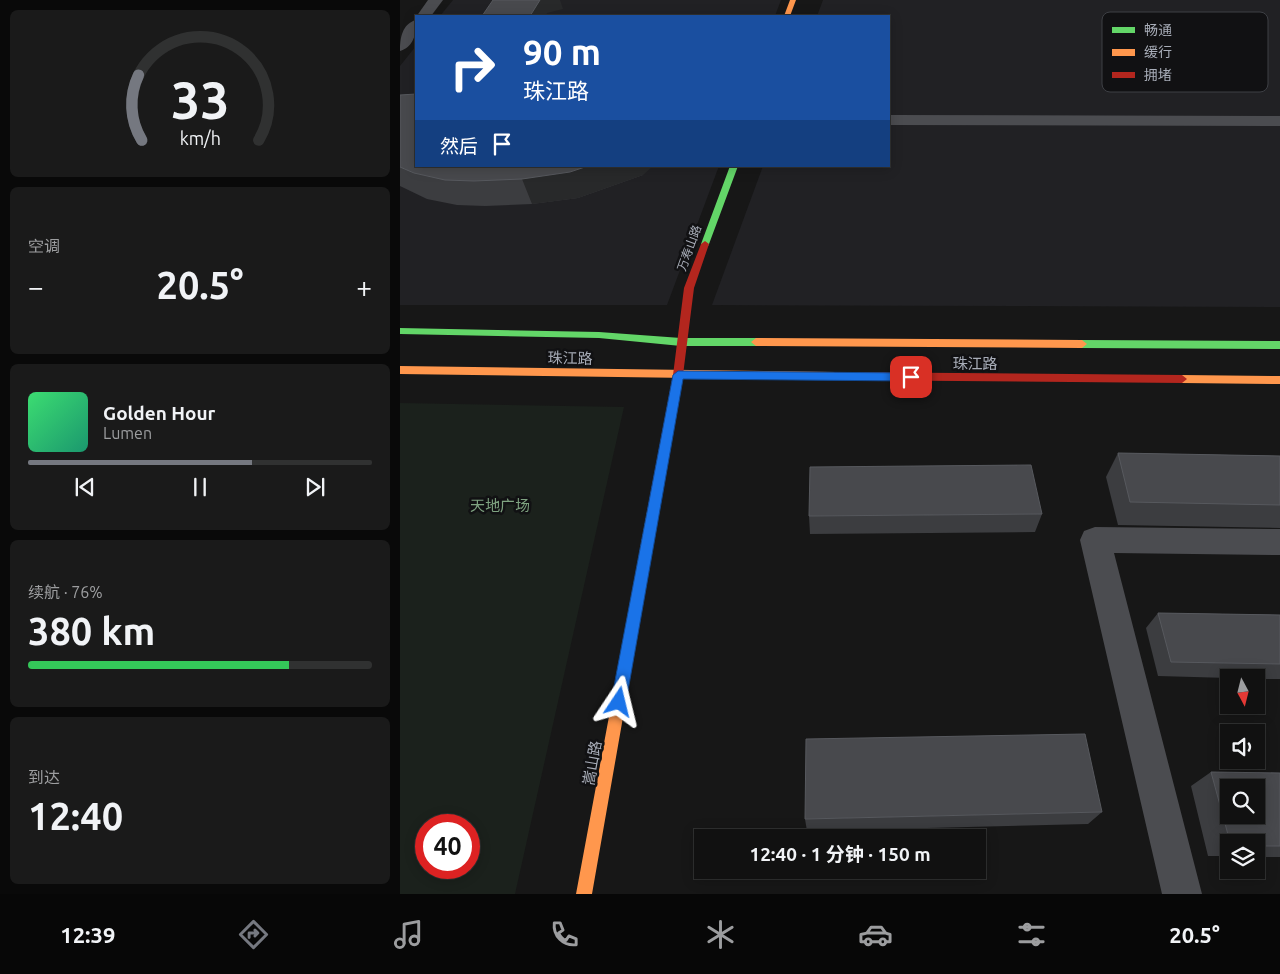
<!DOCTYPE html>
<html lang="zh">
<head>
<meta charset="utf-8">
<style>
	:root { --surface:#111; --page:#1a1a1a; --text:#f1f3f6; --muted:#9c9d9f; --line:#303131; --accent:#757880 }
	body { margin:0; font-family:Ubuntu,"Noto Sans SC",sans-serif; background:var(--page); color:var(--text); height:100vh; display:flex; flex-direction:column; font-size:19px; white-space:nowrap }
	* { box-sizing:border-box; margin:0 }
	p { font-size:16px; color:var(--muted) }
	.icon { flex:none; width:28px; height:28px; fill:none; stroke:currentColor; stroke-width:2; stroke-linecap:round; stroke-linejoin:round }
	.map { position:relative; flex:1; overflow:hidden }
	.drawer { display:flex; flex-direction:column; gap:10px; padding:10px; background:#090909; width:400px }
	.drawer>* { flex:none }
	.top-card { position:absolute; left:15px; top:15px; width:475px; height:152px; border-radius:0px; box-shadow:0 2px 12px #0003,0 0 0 1px var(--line); background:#1a4fa0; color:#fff; overflow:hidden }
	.needle { width:32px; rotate:173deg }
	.fabs { position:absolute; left:820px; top:669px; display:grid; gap:10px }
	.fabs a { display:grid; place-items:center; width:45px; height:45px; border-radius:0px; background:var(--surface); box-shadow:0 2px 12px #0003,0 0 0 1px var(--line); font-size:25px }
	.speed { position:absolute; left:15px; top:814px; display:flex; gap:10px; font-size:25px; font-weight:700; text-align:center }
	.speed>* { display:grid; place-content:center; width:65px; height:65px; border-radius:50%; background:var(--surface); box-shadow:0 2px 12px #0003,0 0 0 1px var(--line); line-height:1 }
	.speed .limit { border:8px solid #d22; background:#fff; color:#111 }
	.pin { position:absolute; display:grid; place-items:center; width:42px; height:42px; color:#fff; margin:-21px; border-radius:10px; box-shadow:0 2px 8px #0006 }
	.me { position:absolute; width:55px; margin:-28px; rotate:10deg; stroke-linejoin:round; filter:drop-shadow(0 0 4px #0008) }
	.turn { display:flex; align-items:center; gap:18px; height:105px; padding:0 25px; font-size:22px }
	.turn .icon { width:65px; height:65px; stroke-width:2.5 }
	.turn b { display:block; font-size:35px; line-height:42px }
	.then { display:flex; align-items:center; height:48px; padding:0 25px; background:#0003; gap:10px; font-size:19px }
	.big { font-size:38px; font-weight:700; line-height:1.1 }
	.drawer .tile { flex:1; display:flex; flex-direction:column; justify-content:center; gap:8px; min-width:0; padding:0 18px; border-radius:8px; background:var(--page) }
	.drawer .dial { align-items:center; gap:0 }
	.dial svg { height:130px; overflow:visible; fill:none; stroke:var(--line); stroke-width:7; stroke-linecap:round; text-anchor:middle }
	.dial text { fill:var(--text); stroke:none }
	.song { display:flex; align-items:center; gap:15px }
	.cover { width:60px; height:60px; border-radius:8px; background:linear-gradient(135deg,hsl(140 70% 55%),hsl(160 70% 35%)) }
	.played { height:5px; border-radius:2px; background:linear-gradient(90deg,var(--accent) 65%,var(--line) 65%) }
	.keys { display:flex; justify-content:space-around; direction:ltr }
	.heat { display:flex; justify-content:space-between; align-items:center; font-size:28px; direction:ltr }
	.charge { height:8px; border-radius:4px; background:linear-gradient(90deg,#34c759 76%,var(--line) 0) }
	.trip { position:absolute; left:294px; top:829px; width:292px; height:50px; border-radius:0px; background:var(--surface); box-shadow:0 2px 12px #0003,0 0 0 1px var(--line); font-weight:700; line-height:50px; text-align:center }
	.menu { display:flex; height:80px; justify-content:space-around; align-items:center; background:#070707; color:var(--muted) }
	.menu .icon { width:35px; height:35px }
	.menu .current { color:var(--accent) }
	.menu b { font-size:22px; color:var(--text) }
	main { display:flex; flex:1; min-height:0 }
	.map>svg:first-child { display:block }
</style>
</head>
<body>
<main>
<section class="drawer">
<div class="tile dial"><svg viewBox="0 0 100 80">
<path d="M14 69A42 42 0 1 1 86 69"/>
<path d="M14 69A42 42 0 0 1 12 29" stroke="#757880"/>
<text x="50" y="56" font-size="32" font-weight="700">33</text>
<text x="50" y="72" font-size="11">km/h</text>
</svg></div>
<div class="tile"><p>空调</p>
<div class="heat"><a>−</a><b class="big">20.5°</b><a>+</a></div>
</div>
<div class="tile">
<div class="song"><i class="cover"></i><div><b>Golden Hour</b><p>Lumen</p></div></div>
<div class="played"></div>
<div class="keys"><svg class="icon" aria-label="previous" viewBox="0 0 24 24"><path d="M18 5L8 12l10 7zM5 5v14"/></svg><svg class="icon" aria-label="pause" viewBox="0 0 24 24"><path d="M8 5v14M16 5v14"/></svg><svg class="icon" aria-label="next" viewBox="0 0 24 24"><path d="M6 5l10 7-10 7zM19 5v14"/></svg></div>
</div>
<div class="tile"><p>续航 · 76%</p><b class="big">380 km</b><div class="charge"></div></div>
<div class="tile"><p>到达</p><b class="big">12:40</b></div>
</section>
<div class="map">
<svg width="880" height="894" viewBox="0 0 880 894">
	<rect width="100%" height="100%" fill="#171717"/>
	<path fill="#212124" d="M53,0H381L375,16H40Z
		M423,0H880V307L312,305L363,166H489V16H417Z
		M16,46V166H319L267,305H0V66Z"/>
	<path fill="#1b211c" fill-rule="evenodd" d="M0,403L224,407L115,894H0ZM26,825H69V868H26Z"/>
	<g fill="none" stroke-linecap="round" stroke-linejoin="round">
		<path fill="#4b4c50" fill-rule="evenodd" d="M28,0H43L31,16L16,17Z
			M16,20C17,32 14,47 0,51C0,38 2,24 16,20Z
			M489,115L880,116V126L489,125Z
			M695,527L880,529V555L714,553L802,894H762L680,540L684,531Z"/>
		<path fill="#63d668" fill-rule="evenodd" d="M330,166H338L309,244L308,246H302L301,244Z
			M0,328L199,332L281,338H356L361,342L356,346H281L199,338L0,334Z
			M682,340L880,341V349L682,348L677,344Z"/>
		<path fill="#ff974d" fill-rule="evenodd" d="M390,0H396L390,16H384Z
			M356,338L682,340L687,344L682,348L356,346L351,342Z
			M0,366L435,372L440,376L435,380L0,374Z
			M782,375L880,376V384L782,383L777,379Z
			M253,507L257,508L259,512L192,894H176L247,512L249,508Z"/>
		<path fill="#b3261e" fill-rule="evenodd" d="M305,241L309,244L294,288L283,375L259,512L257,516L253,517L249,516L247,512L273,375L284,288L301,244Z
			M435,372L782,375L787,379L782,383L435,380L430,376Z"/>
	</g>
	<path fill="#3c3d40" d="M0,95L16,166L243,175L178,198L132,204L85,206L57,205L27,199L0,186Z
		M718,453L880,456V528L718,525L706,477Z
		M642,514L635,532L410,534L409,516Z
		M758,613L880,615V679H856V678H829L758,676L746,628Z
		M811,772L880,773V857H856V842H829V856H808L791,786Z
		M702,812L688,824L407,831L405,819Z"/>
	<path fill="#28292a" d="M140,0H160L163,9L147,13L146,16H130Z
		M188,166H253L243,175L178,198L132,204L122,179Z"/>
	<path fill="#48494d" stroke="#57595e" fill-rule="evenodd" d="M93,0H140L130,16H82Z
		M16,94V166H188L170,172L122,179L74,181L45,180L14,173L0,167V95Z
		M718,453L880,456V505L730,502Z
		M631,465L642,514L409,516L410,467Z
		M758,613L880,615V664L771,662Z
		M685,734L702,812L405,819L406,739Z
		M811,772L880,773V846H856V842H830ZM829,788H856V815H829Z"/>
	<path fill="#1a73e8" stroke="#114b97" d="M278,371L511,373L517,377L511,381L283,379L226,702L224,707L219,709L214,707L211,702L273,375Z"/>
	<g text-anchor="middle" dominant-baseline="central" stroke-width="5" stroke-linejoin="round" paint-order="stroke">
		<g font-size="12" fill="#a8adb8" stroke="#111113">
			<text transform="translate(289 248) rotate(-70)">万寿山路</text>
		</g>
		<g font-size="15" fill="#a8adb8" stroke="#111113">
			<text transform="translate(170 358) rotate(1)">珠江路</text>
			<text x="575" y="363">珠江路</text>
			<text transform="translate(192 763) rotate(-80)">嵩山路</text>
		</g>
		<g font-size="15" fill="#7fa381" stroke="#111113">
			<text x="100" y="505">天地广场</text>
		</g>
	</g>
	<rect x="702" y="12" width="166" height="80" rx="8" fill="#111113" stroke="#3e4045" stroke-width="1"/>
	<rect x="712" y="27" width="23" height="6" fill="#63d668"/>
	<rect x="712" y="49" width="23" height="7" fill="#ff974d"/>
	<rect x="712" y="72" width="23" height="6" fill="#b3261e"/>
	<g font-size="14" fill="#a8adb8">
		<text x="744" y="35">畅通</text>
		<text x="744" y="57">缓行</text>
		<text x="744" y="80">拥堵</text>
	</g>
</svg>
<div class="fabs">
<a><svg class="needle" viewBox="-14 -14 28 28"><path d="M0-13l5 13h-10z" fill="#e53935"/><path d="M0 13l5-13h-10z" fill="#9c9d9f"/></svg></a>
<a><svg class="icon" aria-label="sound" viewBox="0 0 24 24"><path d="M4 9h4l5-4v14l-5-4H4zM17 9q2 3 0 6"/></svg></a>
<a><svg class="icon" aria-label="search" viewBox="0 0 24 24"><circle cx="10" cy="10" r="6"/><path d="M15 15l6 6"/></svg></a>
<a><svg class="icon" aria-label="layers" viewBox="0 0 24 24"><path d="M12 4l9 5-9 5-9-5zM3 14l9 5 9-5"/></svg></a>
</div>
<div class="speed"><div class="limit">40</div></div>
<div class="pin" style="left:511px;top:377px;background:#d93025"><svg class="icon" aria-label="arrive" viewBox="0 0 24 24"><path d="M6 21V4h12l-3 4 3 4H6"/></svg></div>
<svg class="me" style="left:219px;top:702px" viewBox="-20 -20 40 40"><path d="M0-17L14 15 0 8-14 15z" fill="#1a73e8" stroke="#fff" stroke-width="4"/></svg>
<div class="trip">12:40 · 1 分钟 · 150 m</div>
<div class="top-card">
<div class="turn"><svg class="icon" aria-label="right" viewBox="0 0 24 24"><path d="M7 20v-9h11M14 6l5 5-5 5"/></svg><div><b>90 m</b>珠江路</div></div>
<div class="then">然后<svg class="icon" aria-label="arrive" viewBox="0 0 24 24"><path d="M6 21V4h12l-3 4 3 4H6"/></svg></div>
</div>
</div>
</main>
<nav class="menu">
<b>12:39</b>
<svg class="icon current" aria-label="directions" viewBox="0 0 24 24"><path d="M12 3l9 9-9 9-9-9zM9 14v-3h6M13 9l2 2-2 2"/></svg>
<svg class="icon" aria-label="music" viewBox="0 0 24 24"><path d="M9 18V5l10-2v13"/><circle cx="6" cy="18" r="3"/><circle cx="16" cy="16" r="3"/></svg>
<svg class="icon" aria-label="phone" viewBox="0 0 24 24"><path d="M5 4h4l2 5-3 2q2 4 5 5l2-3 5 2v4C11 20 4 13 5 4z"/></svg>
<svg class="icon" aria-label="climate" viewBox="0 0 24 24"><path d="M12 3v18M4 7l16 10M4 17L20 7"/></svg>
<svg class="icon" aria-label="car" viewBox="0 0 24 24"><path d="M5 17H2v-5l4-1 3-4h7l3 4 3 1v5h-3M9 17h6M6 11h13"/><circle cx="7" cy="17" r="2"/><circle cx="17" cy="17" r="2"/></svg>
<svg class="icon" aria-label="filters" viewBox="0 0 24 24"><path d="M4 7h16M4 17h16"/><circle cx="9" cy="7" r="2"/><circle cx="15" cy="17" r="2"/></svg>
<b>20.5°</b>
</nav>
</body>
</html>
